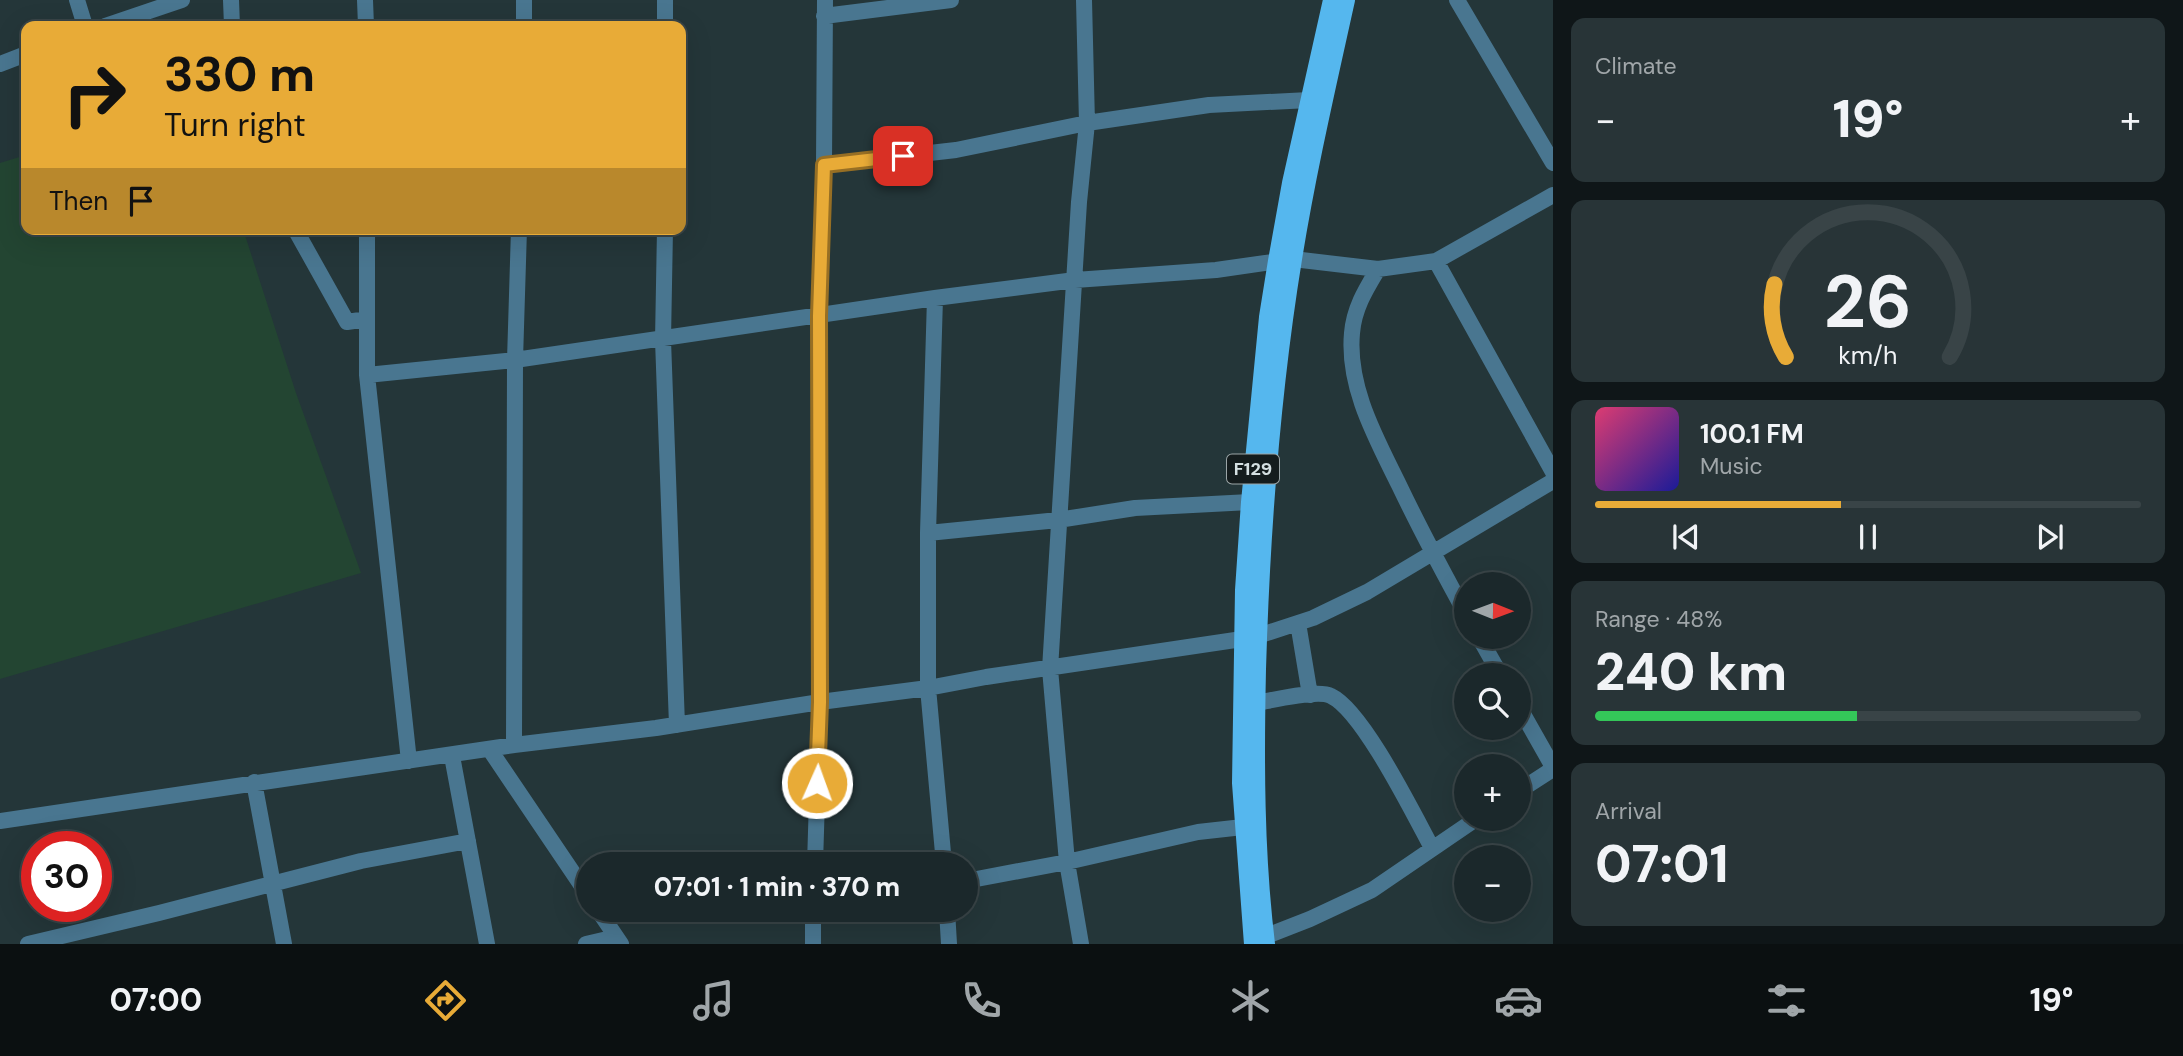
<!DOCTYPE html>
<html lang="en">
<head>
<meta charset="utf-8">
<style>
	:root { --surface:#1b282b; --page:#283437; --text:#f1f3f6; --muted:#a0a6a9; --line:#394447; --accent:#e8ab37 }
	body { margin:0; font-family:"DM Sans",sans-serif; background:var(--page); color:var(--text); height:100vh; display:flex; flex-direction:column; font-size:26px; white-space:nowrap }
	* { box-sizing:border-box; margin:0 }
	p { font-size:23px; color:var(--muted) }
	.icon { flex:none; width:38px; height:38px; fill:none; stroke:currentColor; stroke-width:2; stroke-linecap:round; stroke-linejoin:round }
	.map { position:relative; flex:1; overflow:hidden }
	.details { display:flex; flex-direction:column; gap:18px; padding:18px; background:#0f1618; width:630px }
	.details>* { flex:none }
	.top-card { position:absolute; left:21px; top:21px; width:665px; height:214px; border-radius:14px; box-shadow:0 7px 28px #0002,0 0 0 2px var(--line); background:#e8ab37; color:#111; overflow:hidden }
	.needle { width:46px; rotate:91deg }
	.fabs { position:absolute; left:1454px; top:572px; display:grid; gap:14px }
	.fabs a { display:grid; place-items:center; width:77px; height:77px; border-radius:50%; background:var(--surface); box-shadow:0 7px 28px #0002,0 0 0 2px var(--line); font-size:35px }
	.speed { position:absolute; left:21px; top:831px; display:flex; gap:14px; font-size:35px; font-weight:700; text-align:center }
	.speed>* { display:grid; place-content:center; width:91px; height:91px; border-radius:50%; background:var(--surface); box-shadow:0 7px 28px #0002,0 0 0 2px var(--line); line-height:1 }
	.speed .limit { border:10px solid #d22; background:#fff; color:#111 }
	.pin { position:absolute; display:grid; place-items:center; width:60px; height:60px; color:#fff; margin:-30px; border-radius:14px; box-shadow:0 4px 10px #0006 }
	.me { position:absolute; width:77px; margin:-38px; rotate:2deg; stroke-linejoin:round; filter:drop-shadow(0 0 5px #0008) }
	.turn { display:flex; align-items:center; gap:24px; height:147px; padding:0 28px; font-size:32px }
	.turn .icon { width:91px; height:91px; stroke-width:2.5 }
	.turn b { display:block; font-size:49px; line-height:60px }
	.then { display:flex; align-items:center; height:66px; padding:0 28px; background:#0003; gap:14px; font-size:26px }
	.big { font-size:52px; font-weight:800; line-height:1.1 }
	.details .widget { flex:1; display:flex; flex-direction:column; justify-content:center; gap:10px; min-width:0; padding:0 24px; border-radius:14px; background:var(--page) }
	.details .dial { align-items:center; gap:0 }
	.dial svg { height:182px; overflow:visible; fill:none; stroke:var(--line); stroke-width:7; stroke-linecap:round; text-anchor:middle }
	.dial text { fill:var(--text); stroke:none }
	.song { display:flex; align-items:center; gap:21px }
	.cover { width:84px; height:84px; border-radius:10px; background:linear-gradient(135deg,hsl(340 70% 55%),hsl(240 70% 35%)) }
	.played { height:7px; border-radius:4px; background:linear-gradient(90deg,var(--accent) 45%,var(--line) 45%) }
	.keys { display:flex; justify-content:space-around; direction:ltr }
	.heat { display:flex; justify-content:space-between; align-items:center; font-size:38px; direction:ltr }
	.charge { height:10px; border-radius:5px; background:linear-gradient(90deg,#34c759 48%,var(--line) 0) }
	.trip { position:absolute; left:576px; top:852px; width:402px; height:70px; border-radius:35px; background:var(--surface); box-shadow:0 7px 28px #0002,0 0 0 2px var(--line); font-weight:800; line-height:70px; text-align:center }
	.tab-bar { display:flex; height:112px; justify-content:space-around; align-items:center; background:#0b1011; color:var(--muted) }
	.tab-bar .icon { width:49px; height:49px }
	.tab-bar .current { color:var(--accent) }
	.tab-bar b { font-size:32px; color:var(--text) }
	main { display:flex; flex:1; min-height:0 }
	.map>svg:first-child { display:block }
</style>
</head>
<body>
<main>
<div class="map">
<svg width="1553" height="944" viewBox="0 0 1553 944">
	<rect width="100%" height="100%" fill="#243639"/>
	<path fill="#234532" d="M26,155V229H243L296,393L361,573L0,679V163Z"/>
	<g fill="none" stroke-linecap="round" stroke-linejoin="round">
		<path stroke="#497690" stroke-width="16" d="M77,0L85,26
			M231,0L232,26
			M365,0L366,26
			M665,0V26
			M1457,0L1553,163
			M824,16L951,0
			M105,26L182,0
			M524,26V0
			M0,64L26,54
			M824,165L956,150L1087,123L1209,105L1309,100
			M295,229L347,322L367,319
			M367,229V375L409,761
			M665,229L663,340L677,725
			M1436,261L1553,472
			M1378,269C1366,289 1354,308 1352,333C1347,387 1376,438 1399,485C1420,529 1443,572 1466,614
			M935,298L928,533V688L944,864
			M367,375L515,360L935,298L1075,280L1216,270L1293,259L1378,269L1436,261L1553,195
			M928,533L1058,520L1135,508L1250,502
			M1298,623L1310,695
			M1258,636L1313,618L1367,592L1553,481
			M1479,637L1501,676
			M1257,703C1273,700 1318,689 1331,696C1363,711 1414,815 1432,848
			M1519,707L1553,767
			M514,745L515,360L519,229
			M490,750L588,895
			M452,756L487,944
			M254,782L284,944
			M1519,791L1553,769
			M0,821L514,745L656,728L820,702L819,316L824,165L825,0
			M815,864L820,702L928,688L986,677L1242,639
			M966,881L1067,862L1198,832L1243,827
			M598,910L621,944
			M813,910V944
			M947,910L949,944
			M813,914L841,910
			M1256,940L1310,919L1372,890L1476,819
			M28,944L159,913L361,861L468,841
			M586,944L616,937
			M1081,944L1067,862L1050,669L1079,202L1087,123L1084,0"/>
		<path stroke="#55b7ee" stroke-width="18" d="M1253,944L1241,783L1244,590L1250,502L1268,317L1277,261L1291,183L1332,0
			M1266,944C1255,853 1255,761 1257,669C1261,532 1271,394 1293,259C1307,172 1327,86 1346,0"/>
	</g>
	<g fill="none" stroke-linecap="round" stroke-linejoin="round">
		<g stroke="#976f24" stroke-width="18">
			<path id="route" d="M817,783L820,702L819,316L824,165L903,156"/>
		</g>
		<use href="#route" stroke="#e8ab37" stroke-width="12"/>
	</g>
	<g text-anchor="middle" dominant-baseline="central" stroke-width="7" stroke-linejoin="round" paint-order="stroke">
		<rect fill="#141c1d" stroke="#9ba5a7" stroke-width="2" x="1227" y="454.5" width="52" height="29" rx="5"/>
		<g font-size="18" font-weight="bold" fill="#d5e0e2">
			<text x="1253" y="469">F129</text>
		</g>
	</g>
</svg>
<div class="fabs">
<a><svg class="needle" viewBox="-14 -14 28 28"><path d="M0-13l5 13h-10z" fill="#e53935"/><path d="M0 13l5-13h-10z" fill="#a0a6a9"/></svg></a>
<a><svg class="icon" aria-label="search" viewBox="0 0 24 24"><circle cx="10" cy="10" r="6"/><path d="M15 15l6 6"/></svg></a>
<a>+</a>
<a>−</a>
</div>
<div class="speed"><div class="limit">30</div></div>
<div class="pin" style="left:903px;top:156px;background:#d93025"><svg class="icon" aria-label="arrive" viewBox="0 0 24 24"><path d="M6 21V4h12l-3 4 3 4H6"/></svg></div>
<svg class="me" style="left:817px;top:783px" viewBox="-20 -20 40 40"><circle r="17" fill="#e8ab37" stroke="#fff" stroke-width="3"/><path d="M0-11L8 9 0 5-8 9z" fill="#fff"/></svg>
<div class="trip">07:01 · 1 min · 370 m</div>
<div class="top-card">
<div class="turn"><svg class="icon" aria-label="right" viewBox="0 0 24 24"><path d="M7 20v-9h11M14 6l5 5-5 5"/></svg><div><b>330 m</b>Turn right</div></div>
<div class="then">Then<svg class="icon" aria-label="arrive" viewBox="0 0 24 24"><path d="M6 21V4h12l-3 4 3 4H6"/></svg></div>
</div>
</div>
<section class="details">
<div class="widget"><p>Climate</p>
<div class="heat"><a>−</a><b class="big">19°</b><a>+</a></div>
</div>
<div class="widget dial"><svg viewBox="0 0 100 80">
<path d="M14 69A42 42 0 1 1 86 69"/>
<path d="M14 69A42 42 0 0 1 9 37" stroke="#e8ab37"/>
<text x="50" y="56" font-size="32" font-weight="700">26</text>
<text x="50" y="72" font-size="11">km/h</text>
</svg></div>
<div class="widget">
<div class="song"><i class="cover"></i><div><b>100.1 FM</b><p>Music</p></div></div>
<div class="played"></div>
<div class="keys"><svg class="icon" aria-label="previous" viewBox="0 0 24 24"><path d="M18 5L8 12l10 7zM5 5v14"/></svg><svg class="icon" aria-label="pause" viewBox="0 0 24 24"><path d="M8 5v14M16 5v14"/></svg><svg class="icon" aria-label="next" viewBox="0 0 24 24"><path d="M6 5l10 7-10 7zM19 5v14"/></svg></div>
</div>
<div class="widget"><p>Range · 48%</p><b class="big">240 km</b><div class="charge"></div></div>
<div class="widget"><p>Arrival</p><b class="big">07:01</b></div>
</section>
</main>
<nav class="tab-bar">
<b>07:00</b>
<svg class="icon current" aria-label="directions" viewBox="0 0 24 24"><path d="M12 3l9 9-9 9-9-9zM9 14v-3h6M13 9l2 2-2 2"/></svg>
<svg class="icon" aria-label="music" viewBox="0 0 24 24"><path d="M9 18V5l10-2v13"/><circle cx="6" cy="18" r="3"/><circle cx="16" cy="16" r="3"/></svg>
<svg class="icon" aria-label="phone" viewBox="0 0 24 24"><path d="M5 4h4l2 5-3 2q2 4 5 5l2-3 5 2v4C11 20 4 13 5 4z"/></svg>
<svg class="icon" aria-label="climate" viewBox="0 0 24 24"><path d="M12 3v18M4 7l16 10M4 17L20 7"/></svg>
<svg class="icon" aria-label="car" viewBox="0 0 24 24"><path d="M5 17H2v-5l4-1 3-4h7l3 4 3 1v5h-3M9 17h6M6 11h13"/><circle cx="7" cy="17" r="2"/><circle cx="17" cy="17" r="2"/></svg>
<svg class="icon" aria-label="filters" viewBox="0 0 24 24"><path d="M4 7h16M4 17h16"/><circle cx="9" cy="7" r="2"/><circle cx="15" cy="17" r="2"/></svg>
<b>19°</b>
</nav>
</body>
</html>
